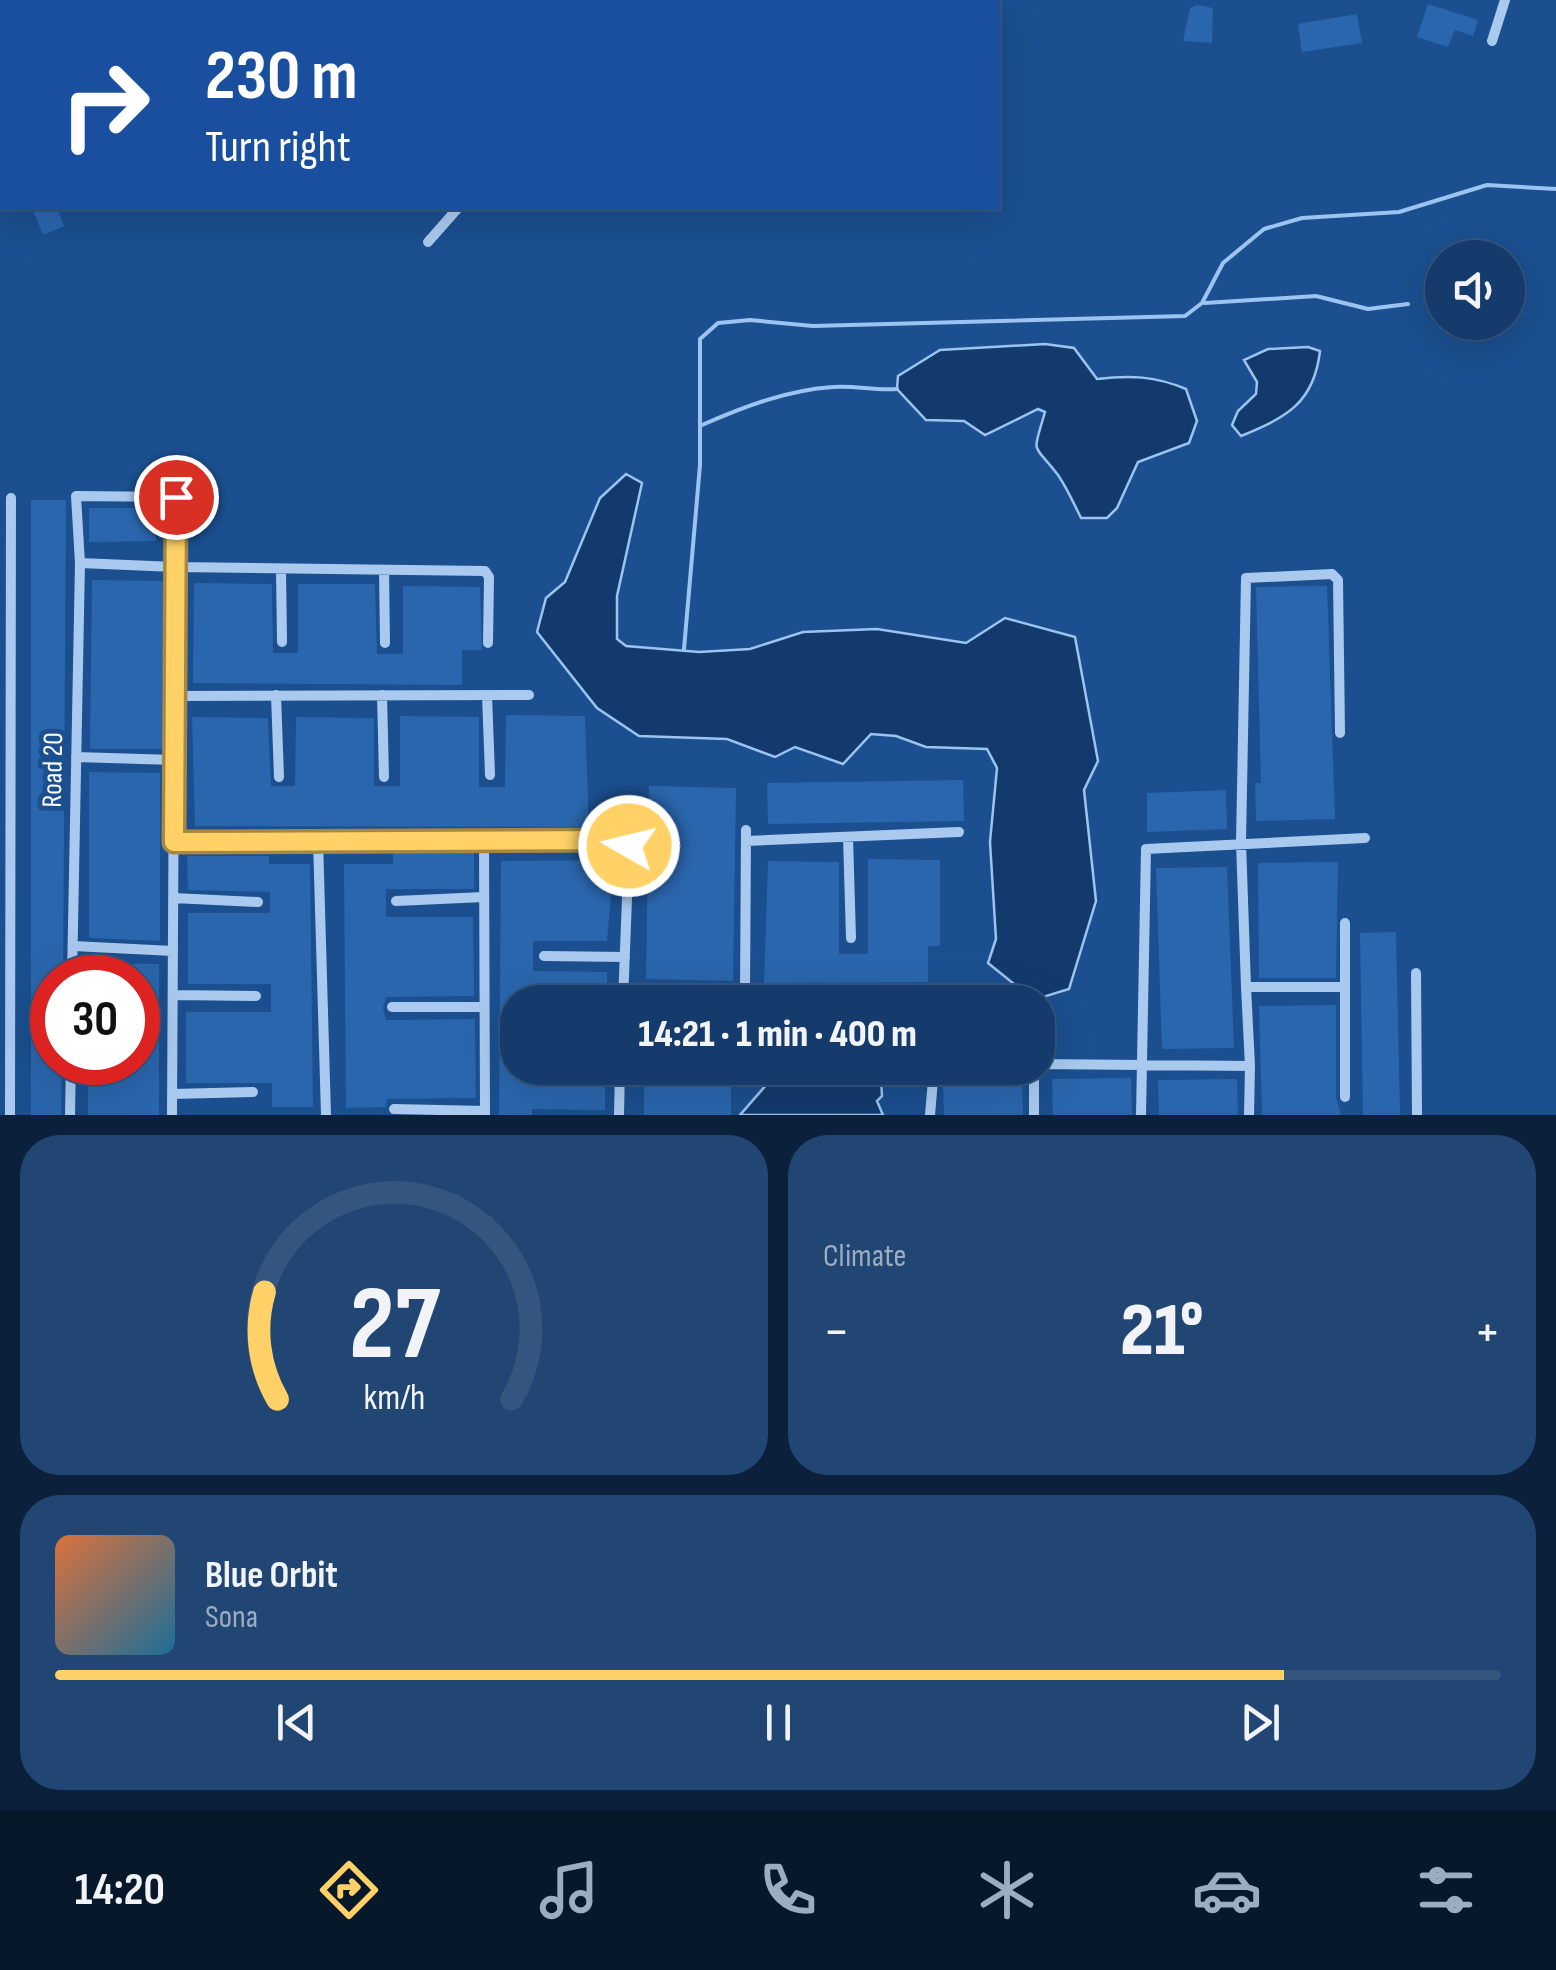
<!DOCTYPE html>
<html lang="en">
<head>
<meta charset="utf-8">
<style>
	:root { --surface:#143b6b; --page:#214673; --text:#f1f3f6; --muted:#9dadc1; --line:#33557e; --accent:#ffd166 }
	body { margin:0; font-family:"Sofia Sans Condensed",sans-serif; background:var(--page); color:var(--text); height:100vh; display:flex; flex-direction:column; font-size:38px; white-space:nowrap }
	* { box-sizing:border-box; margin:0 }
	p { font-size:32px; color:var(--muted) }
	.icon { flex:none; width:55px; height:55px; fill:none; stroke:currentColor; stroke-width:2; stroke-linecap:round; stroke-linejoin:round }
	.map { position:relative; height:1115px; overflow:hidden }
	.drawer { display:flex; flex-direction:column; gap:20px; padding:20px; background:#0b203b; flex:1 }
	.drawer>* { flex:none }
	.hud { position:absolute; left:0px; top:0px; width:1000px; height:210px; box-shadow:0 10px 40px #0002,0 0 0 2px var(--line); background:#1a4fa0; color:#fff; overflow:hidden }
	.tools { position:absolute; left:1425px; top:240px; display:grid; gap:20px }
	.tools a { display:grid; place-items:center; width:100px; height:100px; border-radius:50%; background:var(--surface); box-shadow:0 10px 40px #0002,0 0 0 2px var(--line); font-size:50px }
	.speed { position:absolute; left:30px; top:955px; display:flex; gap:20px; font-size:50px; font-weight:700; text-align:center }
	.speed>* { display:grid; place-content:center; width:130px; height:130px; border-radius:50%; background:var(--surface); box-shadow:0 10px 40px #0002,0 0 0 2px var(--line); line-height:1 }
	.speed .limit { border:15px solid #d22; background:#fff; color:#111 }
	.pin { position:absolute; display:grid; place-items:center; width:85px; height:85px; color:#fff; margin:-42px; border:5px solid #fff; border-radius:50%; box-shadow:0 2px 10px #0007 }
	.me { position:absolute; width:110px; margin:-55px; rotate:278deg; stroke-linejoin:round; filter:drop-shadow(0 0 8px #0008) }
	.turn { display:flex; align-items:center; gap:35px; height:210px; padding:0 40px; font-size:45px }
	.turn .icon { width:130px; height:130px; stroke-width:2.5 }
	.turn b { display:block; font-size:70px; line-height:85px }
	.big { font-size:75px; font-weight:800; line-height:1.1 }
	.drawer .tile { flex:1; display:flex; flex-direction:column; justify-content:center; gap:15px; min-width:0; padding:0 35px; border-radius:40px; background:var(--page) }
	.drawer .dial { align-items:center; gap:0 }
	.dial svg { height:260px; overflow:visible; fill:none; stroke:var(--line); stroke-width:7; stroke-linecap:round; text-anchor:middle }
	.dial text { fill:var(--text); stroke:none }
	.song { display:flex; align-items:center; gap:30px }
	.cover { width:120px; height:120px; border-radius:15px; background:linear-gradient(135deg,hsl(20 70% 55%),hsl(200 70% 35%)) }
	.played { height:10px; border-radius:5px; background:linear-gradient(90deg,var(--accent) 85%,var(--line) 85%) }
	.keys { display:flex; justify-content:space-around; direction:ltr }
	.heat { display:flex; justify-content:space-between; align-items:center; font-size:55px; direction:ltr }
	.drawer .tiles { flex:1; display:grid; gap:20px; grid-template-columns:1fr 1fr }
	.tile:last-child { grid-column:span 2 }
	.trip { position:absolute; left:500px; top:985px; width:555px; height:100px; border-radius:40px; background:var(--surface); box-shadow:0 10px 40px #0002,0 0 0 2px var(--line); font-weight:800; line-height:100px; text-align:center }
	.dock { display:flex; height:160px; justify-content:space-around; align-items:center; background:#08182b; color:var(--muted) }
	.dock .icon { width:70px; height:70px }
	.dock .active { color:var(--accent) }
	.dock b { font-size:45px; color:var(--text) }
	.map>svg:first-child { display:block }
</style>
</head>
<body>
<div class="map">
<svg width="1556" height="1115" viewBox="0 0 1556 1115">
	<rect width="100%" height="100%" fill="#1b4f8f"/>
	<path fill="#123a6d" stroke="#9cc4f0" stroke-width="2.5" d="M1045,344L1074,348L1097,379C1130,375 1155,376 1186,389L1197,421L1189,443L1138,462L1117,508L1107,518H1081C1074,504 1067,488 1058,475C1032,441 1032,457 1045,412L1038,409L985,435L964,421L926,420L897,389L898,376L940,350Z
		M1308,347L1320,351C1314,403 1287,417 1241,436L1232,425L1238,411L1256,394L1257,382L1244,360L1268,349Z
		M626,474L642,483L617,596V639L626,646L699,652L750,649L803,632L877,629L966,643L1005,618L1075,637L1098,761L1084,790L1096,901L1069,989L1043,997L1014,984L988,963L996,939L990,842L997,768L987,749L926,747L896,736L871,734L843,764L795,747L775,757L727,739L639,736L597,708L537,632L546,598L565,582L600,498Z
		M781,1068H827C842,1085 860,1084 881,1079L882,1096L877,1101L883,1115H740Z"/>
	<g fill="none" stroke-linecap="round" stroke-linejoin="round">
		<path stroke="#9cc4f0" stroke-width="4" d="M1205,303L1316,296L1368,309L1408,304
			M702,425C743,407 787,390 833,387C854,385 875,391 897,389
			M684,649L700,465V339L718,323L750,320L813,326L1185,316L1202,303L1223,263L1264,229L1302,218L1399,212L1487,185L1556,189"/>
	</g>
	<path fill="#2a66ad" d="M1428,4L1478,20L1473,36L1455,30L1448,47L1417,37Z
		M1197,5L1213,8L1212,43L1183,41L1190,8Z
		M1357,14L1362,43L1302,52L1298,24Z
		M32,208H57L64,226L43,235Z
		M31,500H66L63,978H52V1062H62L61,1115H31Z
		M89,508H156V541L89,542Z
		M92,580L164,581L162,749H90Z
		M194,583L272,584L273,653H298V584H375L377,654H403V586L480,587L482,650H462V685L193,683Z
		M1327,586L1335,819L1256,821L1255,783H1261L1256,587Z
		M506,715L585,716L589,827L195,826L192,717L268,718L271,786H295L296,717L374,718V786H400V716L479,717V787H505Z
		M89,772L160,773V941L89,938Z
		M963,780L964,821L768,824L767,783Z
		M649,786L736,788L733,981L646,979Z
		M1226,790L1227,829L1147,832V793Z
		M393,853H474V889H386V917H473L474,996L386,997L383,1008L386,1020L475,1019L476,1098L387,1099L386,1107L346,1108L344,864H393Z
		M187,856H269V864H310L313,1107H272V1083H186V1012H271V984H188V913H270V892L188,890Z
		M868,859L940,860V946H928V982L764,983L768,861L839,862V954H868Z
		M614,860L607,941H533V971L607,972V1002H518V1068H531V1076L605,1077V1110L532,1109V1115H499L501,861Z
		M1338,862L1336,978H1259L1258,863Z
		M1227,867L1234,1048L1162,1049L1156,868Z
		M1396,932L1400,1115H1363L1360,933Z
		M87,963L159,964V1115H88V1062H138V978H87Z
		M1336,1005V1097L1341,1115H1262L1259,1006Z
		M644,1068H731V1115H644Z
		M980,1077H1022L1023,1115H944L943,1078Z
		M1131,1078L1132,1115H1053L1052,1079Z
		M1237,1079L1238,1115H1159L1158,1080Z"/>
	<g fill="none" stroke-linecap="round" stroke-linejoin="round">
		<path stroke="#a9c9ee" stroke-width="10" d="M373,0L378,2
			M397,2L399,0
			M604,2L605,0
			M0,8L2,9
			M1492,41L1505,0
			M428,242L458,208
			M80,563L175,567L172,1115
			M281,570L282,642
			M384,570L385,643
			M276,695L279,777
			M382,695L384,777
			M487,695L490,775
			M175,696L529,695
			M76,757L174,760
			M848,837L851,938
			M484,839L485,1115
			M318,840L326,1115
			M174,841L623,839L629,846L623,1002
			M746,841L959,832
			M173,898L258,902
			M396,901L484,897
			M1345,923V987
			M73,946L173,951
			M544,956L625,957
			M1416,973L1417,1115
			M72,978L80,563L76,496L176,497L175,567L485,571L489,577L488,643
			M1246,987L1241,842L1246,578L1332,574L1338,580L1340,733
			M623,993L1001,1002
			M173,995L256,996
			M745,995L746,830
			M392,1007H484
			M1038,1064L1250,1066L1246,987H1345V1097
			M1034,1068V1115
			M172,1094L253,1092
			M394,1109L485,1111
			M10,1115L11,498
			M70,1115L71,1062
			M619,1115L620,1068
			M930,1115L934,1068
			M1141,1115L1146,849L1365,838
			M1249,1115L1250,1066"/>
	</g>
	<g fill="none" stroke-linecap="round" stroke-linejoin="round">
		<g stroke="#a68842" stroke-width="25">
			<path id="route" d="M176,497L174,842L623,840L629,846"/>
		</g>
		<use href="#route" stroke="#ffd166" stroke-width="18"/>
	</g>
	<g text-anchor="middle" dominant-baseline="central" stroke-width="10" stroke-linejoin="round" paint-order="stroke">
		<g font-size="28" fill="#fff" stroke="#1b4f8f">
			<text transform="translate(53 770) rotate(-89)">Road 20</text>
		</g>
	</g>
</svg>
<div class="tools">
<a><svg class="icon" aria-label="sound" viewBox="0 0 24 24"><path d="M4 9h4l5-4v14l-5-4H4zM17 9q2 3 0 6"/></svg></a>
</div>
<div class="speed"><div class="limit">30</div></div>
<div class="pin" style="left:176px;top:497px;background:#d93025"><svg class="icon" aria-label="arrive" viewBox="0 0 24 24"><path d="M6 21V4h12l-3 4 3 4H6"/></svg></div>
<svg class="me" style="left:629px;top:846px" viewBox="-20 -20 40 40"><circle r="17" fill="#ffd166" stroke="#fff" stroke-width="3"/><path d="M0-11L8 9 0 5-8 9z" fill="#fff"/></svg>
<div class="trip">14:21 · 1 min · 400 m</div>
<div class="hud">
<div class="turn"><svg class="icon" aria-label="right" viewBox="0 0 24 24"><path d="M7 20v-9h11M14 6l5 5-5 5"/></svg><div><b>230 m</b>Turn right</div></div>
</div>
</div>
<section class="drawer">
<div class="tiles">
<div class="tile dial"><svg viewBox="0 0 100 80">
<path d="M14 69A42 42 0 1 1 86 69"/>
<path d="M14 69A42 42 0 0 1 10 36" stroke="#ffd166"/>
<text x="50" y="56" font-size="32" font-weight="700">27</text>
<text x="50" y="72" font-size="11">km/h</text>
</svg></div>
<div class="tile"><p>Climate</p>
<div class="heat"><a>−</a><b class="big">21°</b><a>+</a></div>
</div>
<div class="tile">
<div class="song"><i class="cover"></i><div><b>Blue Orbit</b><p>Sona</p></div></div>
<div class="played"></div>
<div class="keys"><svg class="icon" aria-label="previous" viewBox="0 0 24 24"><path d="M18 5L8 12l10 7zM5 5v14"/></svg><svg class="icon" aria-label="pause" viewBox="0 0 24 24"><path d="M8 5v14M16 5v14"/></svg><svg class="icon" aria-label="next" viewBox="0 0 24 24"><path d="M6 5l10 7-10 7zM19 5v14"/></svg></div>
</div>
</div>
</section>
<nav class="dock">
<b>14:20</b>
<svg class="icon active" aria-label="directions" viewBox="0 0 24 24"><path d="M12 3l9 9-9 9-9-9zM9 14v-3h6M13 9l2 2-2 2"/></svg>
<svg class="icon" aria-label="music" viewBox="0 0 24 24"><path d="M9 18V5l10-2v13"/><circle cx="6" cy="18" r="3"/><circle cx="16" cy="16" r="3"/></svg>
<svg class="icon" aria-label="phone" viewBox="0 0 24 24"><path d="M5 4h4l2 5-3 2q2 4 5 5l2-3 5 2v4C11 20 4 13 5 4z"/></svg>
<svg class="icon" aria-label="climate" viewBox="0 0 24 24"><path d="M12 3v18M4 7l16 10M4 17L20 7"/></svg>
<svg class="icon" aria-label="car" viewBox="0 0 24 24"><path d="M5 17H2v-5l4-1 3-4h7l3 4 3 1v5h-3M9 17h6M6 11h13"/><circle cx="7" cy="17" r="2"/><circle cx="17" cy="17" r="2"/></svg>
<svg class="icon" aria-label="filters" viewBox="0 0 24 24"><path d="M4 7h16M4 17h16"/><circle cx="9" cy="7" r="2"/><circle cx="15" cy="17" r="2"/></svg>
</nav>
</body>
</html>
